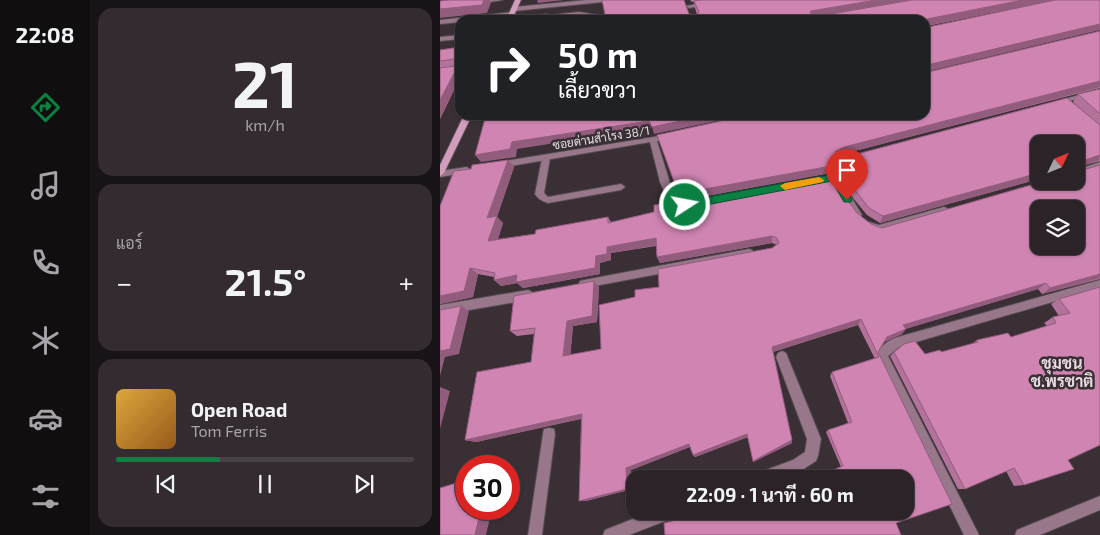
<!DOCTYPE html>
<html lang="th">
<head>
<meta charset="utf-8">
<style>
	:root { --surface:#2b2328; --page:#332b30; --text:#f1f3f6; --muted:#a6a4a8; --line:#474045; --accent:#0b8043 }
	body { margin:0; font-family:"Exo 2",Sarabun,sans-serif; background:var(--page); color:var(--text); height:100vh; display:flex; flex-direction:column; font-size:19px; white-space:nowrap }
	* { box-sizing:border-box; margin:0 }
	p { font-size:16px; color:var(--muted) }
	.icon { flex:none; width:28px; height:28px; fill:none; stroke:currentColor; stroke-width:2; stroke-linecap:round; stroke-linejoin:round }
	.map { position:relative; flex:1; overflow:hidden }
	.details { display:flex; flex-direction:column; gap:8px; padding:8px; background:#181316; width:350px }
	.details>* { flex:none }
	.guide { position:absolute; left:15px; top:15px; width:475px; height:105px; border-radius:15px; box-shadow:0 1px 4px #0004,0 0 0 1px var(--line); background:#202124; color:#fff; overflow:hidden }
	.needle { width:32px; rotate:47deg }
	.tools { position:absolute; left:590px; top:135px; display:grid; gap:10px }
	.tools a { display:grid; place-items:center; width:55px; height:55px; border-radius:10px; background:var(--surface); box-shadow:0 1px 4px #0004,0 0 0 1px var(--line); font-size:25px }
	.speed { position:absolute; left:15px; top:455px; display:flex; gap:10px; font-size:25px; font-weight:700; text-align:center }
	.speed>* { display:grid; place-content:center; width:65px; height:65px; border-radius:50%; background:var(--surface); box-shadow:0 1px 4px #0004,0 0 0 1px var(--line); line-height:1 }
	.speed .limit { border:8px solid #d22; background:#fff; color:#111 }
	.pin { position:absolute; display:grid; place-items:center; width:42px; height:42px; color:#fff; margin:-51px -21px; border-radius:50% 50% 50% 0; rotate:-45deg; box-shadow:0 0 5px #0007 }
	.pin .icon { rotate:45deg }
	.me { position:absolute; width:55px; margin:-28px; rotate:79deg; stroke-linejoin:round; filter:drop-shadow(0 0 4px #0008) }
	.turn { display:flex; align-items:center; gap:18px; height:105px; padding:0 20px; font-size:22px }
	.turn .icon { width:65px; height:65px; stroke-width:2.5 }
	.turn b { display:block; font-size:35px; line-height:42px }
	.big { font-size:38px; font-weight:700; line-height:1.1 }
	.details .widget { flex:1; display:flex; flex-direction:column; justify-content:center; gap:8px; min-width:0; padding:0 18px; border-radius:15px; background:var(--page) }
	.details .dial { align-items:center; gap:0 }
	.dial b { font-size:65px; line-height:1 }
	.song { display:flex; align-items:center; gap:15px }
	.cover { width:60px; height:60px; border-radius:8px; background:linear-gradient(135deg,hsl(40 70% 55%),hsl(30 70% 35%)) }
	.played { height:5px; border-radius:2px; background:linear-gradient(90deg,var(--accent) 35%,var(--line) 35%) }
	.keys { display:flex; justify-content:space-around; direction:ltr }
	.heat { display:flex; justify-content:space-between; align-items:center; font-size:28px; direction:ltr }
	.trip { position:absolute; left:186px; top:470px; width:288px; height:50px; border-radius:15px; background:var(--surface); box-shadow:0 1px 4px #0004,0 0 0 1px var(--line); font-weight:700; line-height:50px; text-align:center }
	main { display:flex; flex:1; min-height:0 }
	.tab-bar { display:flex; flex-direction:column; width:90px; justify-content:space-around; align-items:center; background:#110e10; color:var(--muted) }
	.tab-bar .icon { width:35px; height:35px }
	.tab-bar .current { color:var(--accent) }
	.tab-bar b { font-size:22px; color:var(--text) }
	.map>svg:first-child { display:block }
</style>
</head>
<body>
<main>
<nav class="tab-bar">
<b>22:08</b>
<svg class="icon current" aria-label="directions" viewBox="0 0 24 24"><path d="M12 3l9 9-9 9-9-9zM9 14v-3h6M13 9l2 2-2 2"/></svg>
<svg class="icon" aria-label="music" viewBox="0 0 24 24"><path d="M9 18V5l10-2v13"/><circle cx="6" cy="18" r="3"/><circle cx="16" cy="16" r="3"/></svg>
<svg class="icon" aria-label="phone" viewBox="0 0 24 24"><path d="M5 4h4l2 5-3 2q2 4 5 5l2-3 5 2v4C11 20 4 13 5 4z"/></svg>
<svg class="icon" aria-label="climate" viewBox="0 0 24 24"><path d="M12 3v18M4 7l16 10M4 17L20 7"/></svg>
<svg class="icon" aria-label="car" viewBox="0 0 24 24"><path d="M5 17H2v-5l4-1 3-4h7l3 4 3 1v5h-3M9 17h6M6 11h13"/><circle cx="7" cy="17" r="2"/><circle cx="17" cy="17" r="2"/></svg>
<svg class="icon" aria-label="filters" viewBox="0 0 24 24"><path d="M4 7h16M4 17h16"/><circle cx="9" cy="7" r="2"/><circle cx="15" cy="17" r="2"/></svg>
</nav>
<section class="details">
<div class="widget dial"><b>21</b><p>km/h</p></div>
<div class="widget"><p>แอร์</p>
<div class="heat"><a>−</a><b class="big">21.5°</b><a>+</a></div>
</div>
<div class="widget">
<div class="song"><i class="cover"></i><div><b>Open Road</b><p>Tom Ferris</p></div></div>
<div class="played"></div>
<div class="keys"><svg class="icon" aria-label="previous" viewBox="0 0 24 24"><path d="M18 5L8 12l10 7zM5 5v14"/></svg><svg class="icon" aria-label="pause" viewBox="0 0 24 24"><path d="M8 5v14M16 5v14"/></svg><svg class="icon" aria-label="next" viewBox="0 0 24 24"><path d="M6 5l10 7-10 7zM19 5v14"/></svg></div>
</div>
</section>
<div class="map">
<svg width="660" height="535" viewBox="0 0 660 535">
	<rect width="100%" height="100%" fill="#392f35"/>
	<g fill="none" stroke-linecap="round" stroke-linejoin="round">
		<g stroke="#544b51" stroke-width="2">
			<path id="service" d="M72,12L74,13V15L35,20H20V22L0,24V20Z
				M139,12L158,15L165,20L139,15L103,20H89L119,14Z
				M20,35V39L0,41V37Z
				M106,155L110,158L104,193L108,197L181,184L185,187L181,190L108,203C102,201 98,199 95,194L102,158Z
				M109,428L114,429L115,434L102,535H88L103,434L104,429Z"/>
		</g>
		<g stroke="#544b51" stroke-width="2">
			<path id="minor" d="M41,0H63L36,4L33,2Z
				M147,0H166L163,2L74,11L71,9L74,7Z
				M280,0H294L249,8L246,6Z
				M660,89V93L618,104L614,102Z
				M232,134L236,136L235,138L217,141L234,196L239,201L252,202L253,204L252,206C244,209 237,209 230,204L220,182L210,142L59,168L55,165L59,162Z
				M417,152L421,155L420,157L403,163L399,177L422,215L417,218L414,217L391,177L396,159Z
				M660,162V168L636,176V170Z
				M27,167L31,170L30,172L0,177V171Z
				M504,207L507,208L508,210L507,212L439,233L426,229L424,226L429,222L439,225Z
				M309,249L312,250L314,253L312,256L309,257L144,288L140,287L139,284L140,281L144,280Z
				M660,280V288L459,347L448,356L539,535H524L438,360L436,356C441,345 447,341 458,337Z
				M88,290L92,292L93,295L92,298L88,300L0,315V305Z
				M342,351L346,353L381,439L378,456L376,461L362,470L339,479H313L315,474L353,460L365,452L367,439L336,357L338,353Z
				M660,496V510L600,535H575L577,530Z
				M213,511H240L238,516L189,535H163L165,530Z"/>
		</g>
		<g stroke="#544b51" stroke-width="2">
			<path id="secondary" d="M75,0H81L72,20H66Z
				M24,115H32L4,173L0,176V165Z"/>
		</g>
		<use href="#service" fill="#98778a" fill-rule="evenodd"/>
		<use href="#minor" fill="#98778a" fill-rule="evenodd"/>
		<use href="#secondary" fill="#d29dbc" fill-rule="evenodd"/>
	</g>
	<path fill="#b37299" fill-rule="evenodd" d="M250,0H615L487,26V72H488L660,31V88L403,154L394,158L390,173L245,200L240,199L217,135L485,115L166,20L249,14L257,15L255,8L254,2H252Z
		M20,47V78L0,119V50Z
		M660,89V161L641,166V169L643,170L660,165V279L602,294L598,289L465,329L462,334L444,342L438,352L512,504L456,523L461,535H225L224,523L273,511H465V479H370L401,467L386,432L388,430L408,423L390,376L392,372L435,359L418,325L333,352L352,440V443L313,462L308,437L255,457L253,455L250,447L191,470L192,489L146,501H139L141,419L36,442L25,440L37,372L91,362L94,334L77,336L70,331L74,296L154,281L159,287L157,322L133,326L130,355L161,349L159,305L195,297V290L219,287L218,269L332,248L337,245L332,243L220,263L217,257L216,246L171,253V260L160,263V274L83,288L77,283L61,286L54,280V277L38,274L33,297L0,304V206L14,171L31,169L32,165L68,160L74,167L57,217L63,223L58,239L95,234L96,230L168,217L171,222L214,212V205L243,203L393,175L406,198L417,213L431,224L442,228L605,181H636V144H599V179L440,223L427,215L413,198L401,177L406,157L627,98L636,105L633,102L638,94ZM599,209H636V246H599Z
		M660,287L628,460L584,485L574,486L566,471L525,489H518L450,356L454,352L485,354L501,352L532,344L537,340L571,337L607,326L604,323L613,317L619,316L611,304L619,299Z"/>
	<path fill="#925c7d" d="M44,0H49L51,3L47,13L0,18V9Z
		M97,0H124L98,3Z
		M436,0H476L369,20L370,13L371,11Z
		M583,0H615L485,26L487,19Z
		M660,24V30L485,72L487,65Z
		M20,62V78L0,119V100Z
		M660,81V87L403,154L394,158L390,173L245,200L243,193L396,151L404,147Z
		M269,115H306L214,134L212,127Z
		M209,121L211,128L77,149L76,157L41,162L35,155L72,142Z
		M660,155L659,160L636,168L642,161Z
		M68,160L74,167L57,217L63,223L55,247L48,241L47,218Z
		M599,173L598,179L440,223L443,216Z
		M332,236V243L220,263L217,257Z
		M216,238L219,245L171,253V260L160,263V274L83,288L77,283L61,286L54,280L156,256L167,247Z
		M30,268L38,274L33,297L0,304V296Z
		M660,274V278L602,294L610,288Z
		M154,281L159,287L157,322L133,326L130,361L123,356L127,321Z
		M606,283L598,289L459,331L463,325Z
		M21,306L29,311L19,354L5,357L0,376V351Z
		M421,319L418,325L332,352V347Z
		M466,329L462,334L444,342L447,337Z
		M0,387L10,391L0,429Z
		M142,414L148,417L36,442L25,440Z
		M307,434L308,437L255,457L253,455Z
		M352,440V443L313,462V461Z
		M249,444L252,446L191,470L192,489L146,501H139L186,468Z
		M41,509H52L46,535H35Z"/>
	<path fill="#d084b2" stroke="#925c7d" fill-rule="evenodd" d="M9,0H44L42,5L0,9V1Z
		M162,0H244L249,14L257,15L259,12L254,1L262,0H436L371,11L370,13L385,15L472,0H583L487,19L485,25L488,27L615,0H660V24L487,65L486,70L488,72L660,31V81L404,147L396,151L391,166L243,193L238,192L217,135L308,115H485V20H166Z
		M107,14L109,20H92L93,15Z
		M20,47V62L0,100V68L16,66L17,61L15,59L0,61V50Z
		M660,89V114L638,94Z
		M627,98L660,125V155L642,161L641,169L643,170L660,165V274L610,288L606,283L463,325L466,329L447,337L438,352L512,504L456,523L461,535H225L224,523L273,511H465V479H370L403,466L388,430L412,422L392,372L439,357L421,319L332,347L352,440L313,461L307,434L253,455L249,444L186,468L187,489L139,501L142,414L25,440L37,372L91,362L95,328L70,331L74,296L154,281L152,316L127,321L123,356L161,349L159,305L195,297V290L219,287L218,269L332,248L339,243L337,238L332,236L217,257L216,238L167,247V254L156,256L155,268L76,282L77,275L54,280L55,273L30,268L24,291L0,296V206L14,171L31,169L32,165L68,160L47,218L57,216L48,241L95,234L96,230L168,217V223L214,212V205L243,203L393,175L406,198L417,213L431,224L442,228L605,181H636V144H599V173L443,216L429,208L415,190L403,169L406,157ZM599,209H636V246H599Z
		M46,115H269L212,127L209,121L72,142L70,149L35,155Z
		M660,287V445L628,460L634,469L584,485L574,468L525,489L454,352L464,344L475,341L485,354L500,350L501,352L538,342L537,340L568,333L571,337L616,323L613,317L630,313L619,299Z
		M21,306L10,349L0,351V310Z
		M26,480V509H41L35,535H0V488Z"/>
	<path fill="#0b8043" stroke="#07532c" d="M395,174L398,175L412,200L411,202H404L392,181L245,209L240,205L245,201Z"/>
	<path fill="#f59e0b" d="M379,177L384,180L383,182L345,190L340,186L345,183Z"/>
	<g text-anchor="middle" dominant-baseline="central" stroke-width="5" stroke-linejoin="round" paint-order="stroke">
		<g font-size="12" fill="#e4dde1" stroke="#392f35">
			<text transform="translate(161 137) rotate(-9)">ซอยด่านสำโรง 38/1</text>
		</g>
		<g font-size="16" font-weight="bold" fill="#e9dce3" stroke="#392f35">
			<text x="622" y="362">ชุมชน<tspan x="622" dy="18">ช.พรชาติ</tspan></text>
		</g>
	</g>
</svg>
<div class="tools">
<a><svg class="needle" viewBox="-14 -14 28 28"><path d="M0-13l5 13h-10z" fill="#e53935"/><path d="M0 13l5-13h-10z" fill="#a6a4a8"/></svg></a>
<a><svg class="icon" aria-label="layers" viewBox="0 0 24 24"><path d="M12 4l9 5-9 5-9-5zM3 14l9 5 9-5"/></svg></a>
</div>
<div class="speed"><div class="limit">30</div></div>
<div class="pin" style="left:407px;top:200px;background:#d93025"><svg class="icon" aria-label="arrive" viewBox="0 0 24 24"><path d="M6 21V4h12l-3 4 3 4H6"/></svg></div>
<svg class="me" style="left:245px;top:205px" viewBox="-20 -20 40 40"><circle r="17" fill="#0b8043" stroke="#fff" stroke-width="3"/><path d="M0-11L8 9 0 5-8 9z" fill="#fff"/></svg>
<div class="trip">22:09 · 1 นาที · 60 m</div>
<div class="guide">
<div class="turn"><svg class="icon" aria-label="right" viewBox="0 0 24 24"><path d="M7 20v-9h11M14 6l5 5-5 5"/></svg><div><b>50 m</b>เลี้ยวขวา</div></div>
</div>
</div>
</main>
</body>
</html>
